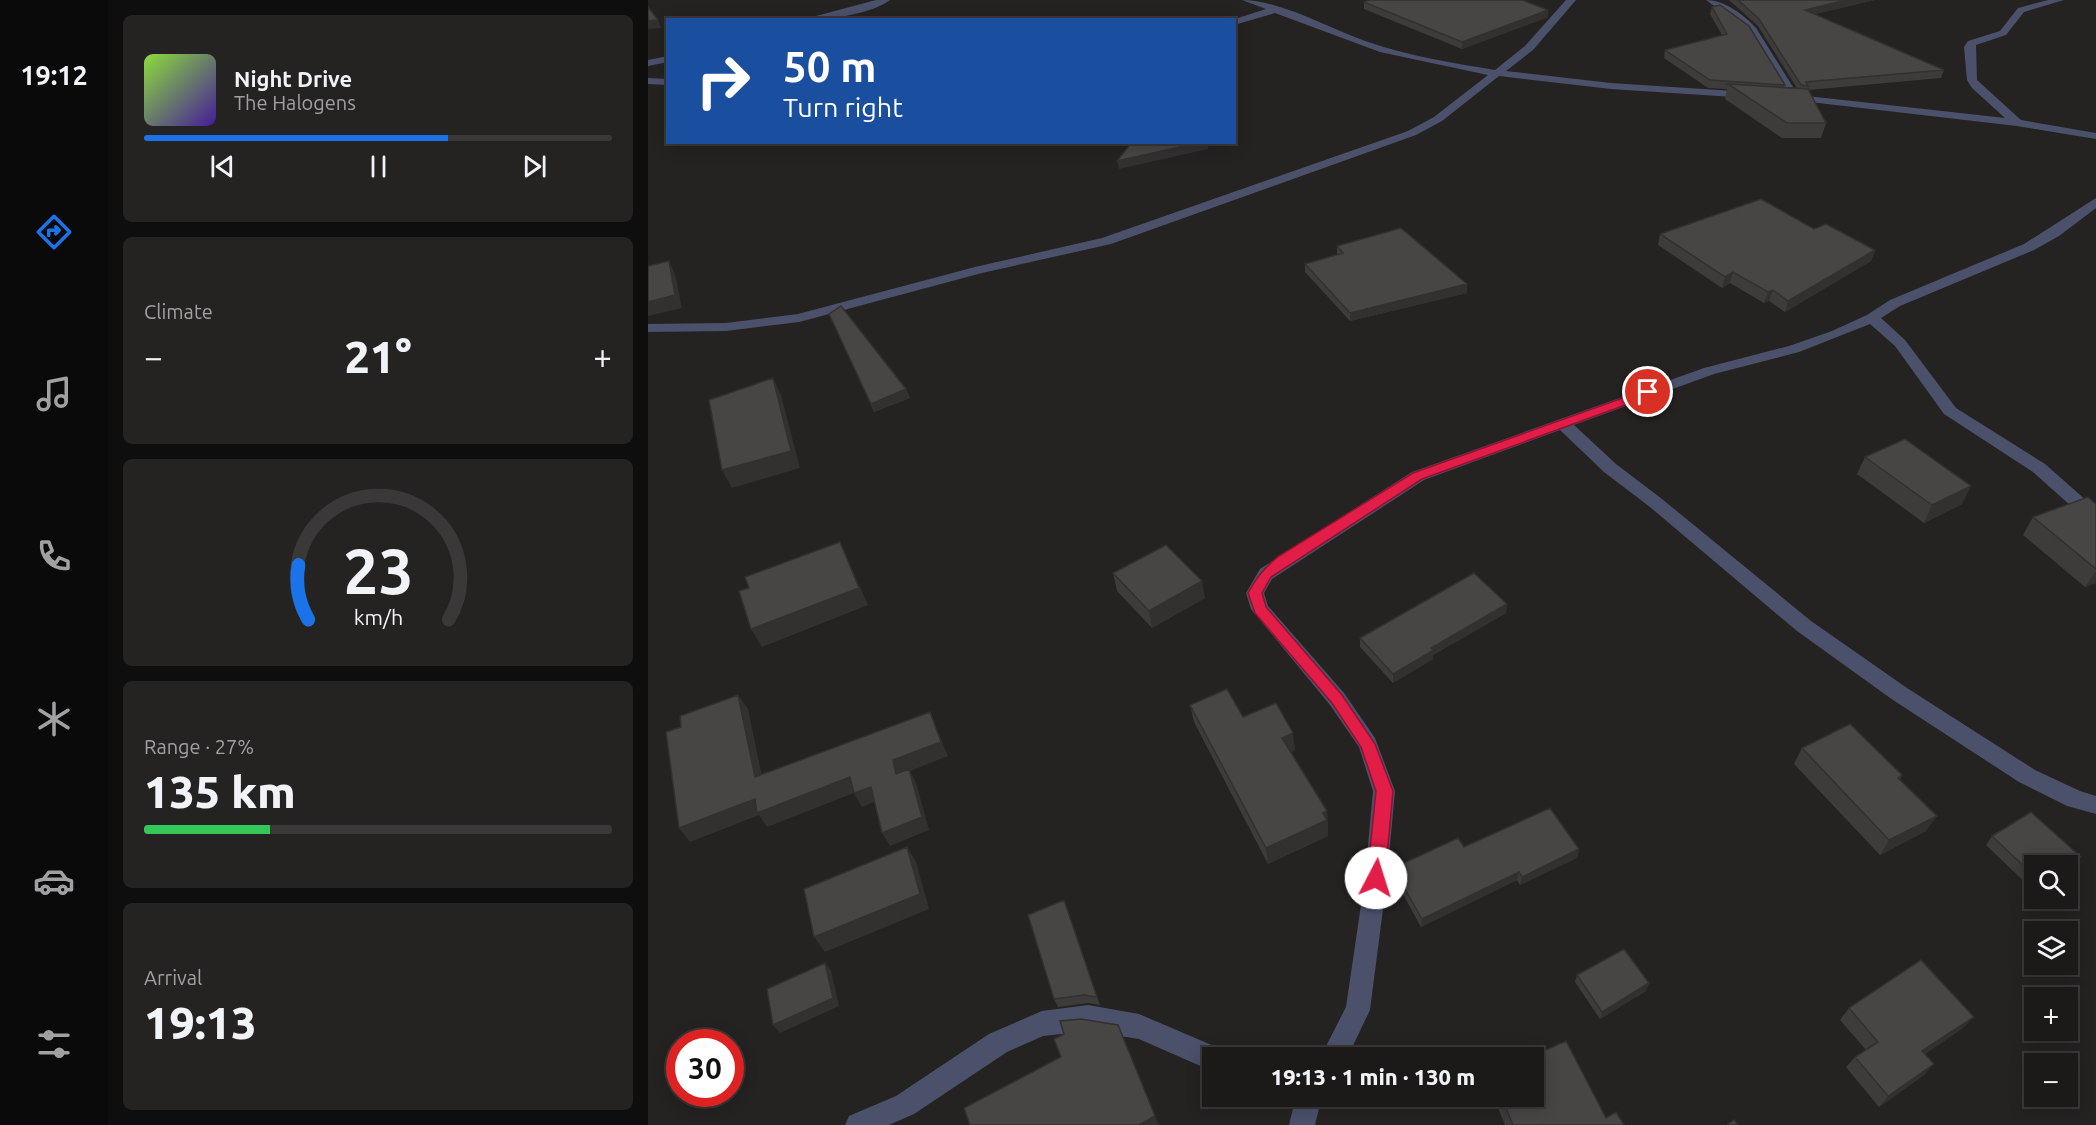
<!DOCTYPE html>
<html lang="en">
<head>
<meta charset="utf-8">
<style>
	:root { --surface:#1c1a19; --page:#252322; --text:#f1f3f6; --muted:#a0a1a2; --line:#3a3838; --accent:#1a73e8 }
	body { margin:0; font-family:Ubuntu,sans-serif; background:var(--page); color:var(--text); height:100vh; display:flex; flex-direction:column; font-size:22px; white-space:nowrap }
	* { box-sizing:border-box; margin:0 }
	p { font-size:20px; color:var(--muted) }
	.icon { flex:none; width:33px; height:33px; fill:none; stroke:currentColor; stroke-width:2; stroke-linecap:round; stroke-linejoin:round }
	.map { position:relative; flex:1; overflow:hidden }
	.details { display:flex; flex-direction:column; gap:15px; padding:15px; background:#0f0e0e; width:540px }
	.details>* { flex:none }
	.hud { position:absolute; left:18px; top:18px; width:570px; height:126px; border-radius:0px; box-shadow:0 3px 15px #0003,0 0 0 2px var(--line); background:#1a4fa0; color:#fff; overflow:hidden }
	.controls { position:absolute; left:1376px; top:855px; display:grid; gap:12px }
	.controls a { display:grid; place-items:center; width:54px; height:54px; border-radius:0px; background:var(--surface); box-shadow:0 3px 15px #0003,0 0 0 2px var(--line); font-size:30px }
	.speed { position:absolute; left:18px; top:1029px; display:flex; gap:12px; font-size:30px; font-weight:700; text-align:center }
	.speed>* { display:grid; place-content:center; width:78px; height:78px; border-radius:50%; background:var(--surface); box-shadow:0 3px 15px #0003,0 0 0 2px var(--line); line-height:1 }
	.speed .limit { border:9px solid #d22; background:#fff; color:#111 }
	.pin { position:absolute; display:grid; place-items:center; width:51px; height:51px; color:#fff; margin:-26px; border:3px solid #fff; border-radius:50%; box-shadow:0 2px 6px #0007 }
	.me { position:absolute; width:66px; margin:-33px; rotate:5deg; stroke-linejoin:round; filter:drop-shadow(0 0 4px #0008) }
	.turn { display:flex; align-items:center; gap:21px; height:126px; padding:0 18px; font-size:27px }
	.turn .icon { width:78px; height:78px; stroke-width:2.5 }
	.turn b { display:block; font-size:42px; line-height:51px }
	.big { font-size:45px; font-weight:800; line-height:1.1 }
	.details .tile { flex:1; display:flex; flex-direction:column; justify-content:center; gap:9px; min-width:0; padding:0 21px; border-radius:9px; background:var(--page) }
	.details .dial { align-items:center; gap:0 }
	.dial svg { height:156px; overflow:visible; fill:none; stroke:var(--line); stroke-width:7; stroke-linecap:round; text-anchor:middle }
	.dial text { fill:var(--text); stroke:none }
	.song { display:flex; align-items:center; gap:18px }
	.cover { width:72px; height:72px; border-radius:9px; background:linear-gradient(135deg,hsl(90 70% 55%),hsl(260 70% 35%)) }
	.played { height:6px; border-radius:3px; background:linear-gradient(90deg,var(--accent) 65%,var(--line) 65%) }
	.keys { display:flex; justify-content:space-around; direction:ltr }
	.heat { display:flex; justify-content:space-between; align-items:center; font-size:33px; direction:ltr }
	.charge { height:9px; border-radius:4px; background:linear-gradient(90deg,#34c759 27%,var(--line) 0) }
	.trip { position:absolute; left:554px; top:1047px; width:342px; height:60px; border-radius:0px; background:var(--surface); box-shadow:0 3px 15px #0003,0 0 0 2px var(--line); font-weight:800; line-height:60px; text-align:center }
	main { display:flex; flex:1; min-height:0 }
	.menu { display:flex; flex-direction:column; width:108px; justify-content:space-around; align-items:center; background:#0b0a0a; color:var(--muted) }
	.menu .icon { width:42px; height:42px }
	.menu .current { color:var(--accent) }
	.menu b { font-size:27px; color:var(--text) }
	.map>svg:first-child { display:block }
</style>
</head>
<body>
<main>
<nav class="menu">
<b>19:12</b>
<svg class="icon current" aria-label="directions" viewBox="0 0 24 24"><path d="M12 3l9 9-9 9-9-9zM9 14v-3h6M13 9l2 2-2 2"/></svg>
<svg class="icon" aria-label="music" viewBox="0 0 24 24"><path d="M9 18V5l10-2v13"/><circle cx="6" cy="18" r="3"/><circle cx="16" cy="16" r="3"/></svg>
<svg class="icon" aria-label="phone" viewBox="0 0 24 24"><path d="M5 4h4l2 5-3 2q2 4 5 5l2-3 5 2v4C11 20 4 13 5 4z"/></svg>
<svg class="icon" aria-label="climate" viewBox="0 0 24 24"><path d="M12 3v18M4 7l16 10M4 17L20 7"/></svg>
<svg class="icon" aria-label="car" viewBox="0 0 24 24"><path d="M5 17H2v-5l4-1 3-4h7l3 4 3 1v5h-3M9 17h6M6 11h13"/><circle cx="7" cy="17" r="2"/><circle cx="17" cy="17" r="2"/></svg>
<svg class="icon" aria-label="filters" viewBox="0 0 24 24"><path d="M4 7h16M4 17h16"/><circle cx="9" cy="7" r="2"/><circle cx="15" cy="17" r="2"/></svg>
</nav>
<section class="details">
<div class="tile">
<div class="song"><i class="cover"></i><div><b>Night Drive</b><p>The Halogens</p></div></div>
<div class="played"></div>
<div class="keys"><svg class="icon" aria-label="previous" viewBox="0 0 24 24"><path d="M18 5L8 12l10 7zM5 5v14"/></svg><svg class="icon" aria-label="pause" viewBox="0 0 24 24"><path d="M8 5v14M16 5v14"/></svg><svg class="icon" aria-label="next" viewBox="0 0 24 24"><path d="M6 5l10 7-10 7zM19 5v14"/></svg></div>
</div>
<div class="tile"><p>Climate</p>
<div class="heat"><a>−</a><b class="big">21°</b><a>+</a></div>
</div>
<div class="tile dial"><svg viewBox="0 0 100 80">
<path d="M14 69A42 42 0 1 1 86 69"/>
<path d="M14 69A42 42 0 0 1 9 41" stroke="#1a73e8"/>
<text x="50" y="56" font-size="32" font-weight="700">23</text>
<text x="50" y="72" font-size="11">km/h</text>
</svg></div>
<div class="tile"><p>Range · 27%</p><b class="big">135 km</b><div class="charge"></div></div>
<div class="tile"><p>Arrival</p><b class="big">19:13</b></div>
</section>
<div class="map">
<svg width="1448" height="1125" viewBox="0 0 1448 1125">
	<rect width="100%" height="100%" fill="#252321"/>
	<g fill="none" stroke-linecap="round" stroke-linejoin="round">
		<path fill="#4b516b" fill-rule="evenodd" d="M228,0H242C222,15 177,20 153,20Z
			M594,0C632,0 682,29 720,42C761,56 805,63 847,70L877,46L918,0H928L885,50L858,71L963,83L1101,92L1106,95L1101,98L963,89L851,76L794,121L768,135L463,244L334,273L151,322L78,331L0,332V324L78,323L150,314L327,267L454,238L760,131L786,117L840,75L732,52L627,13L586,25V20H584L618,9Z
			M1058,0C1077,0 1096,15 1108,28L1150,95L1357,118L1324,88L1319,80L1316,47L1320,41L1352,31L1370,8L1400,0H1416L1376,12L1358,35L1328,45L1329,80L1373,120L1448,133V139L1369,126L1136,99L1135,97L1139,94L1101,32Z
			M20,56V62L0,66V60Z
			M0,78L20,79V85L0,84Z
			M1448,198V208L1411,236L1386,250L1252,306L1233,318L1257,340L1308,408L1397,464L1448,509V525L1442,523L1385,472L1296,414L1247,346L1222,324L1151,352L1066,374L926,425L968,464L1014,499L1163,621L1259,688L1387,770L1432,791L1448,796V814L1419,806L1371,782L1245,700L1149,631L1002,507L956,472L912,430L776,480L624,579L616,593L620,606L696,693L727,738L747,791L739,878L722,1010L699,1058H672L698,1007L717,878L725,791L711,747L682,705L603,609L598,593L612,569L764,472L1056,368L1141,346L1184,331L1219,315L1242,300L1376,244Z
			M440,1005L491,1014L573,1049L577,1058H564V1071L491,1039L440,1031L395,1036L359,1052L266,1114L241,1125H197L201,1116L248,1096L341,1034L394,1011Z
			M648,1096H674L667,1125H641Z"/>
	</g>
	<path fill="#3e3c3a" d="M1081,0H1227L1167,14L1296,70L1293,78L1160,90L1178,123L1173,138H1134L1077,99L1079,89L1060,88L1016,58L1017,50L1074,35L1062,14L1064,7L1137,85L1136,88H1149L1110,26Z
		M716,2L900,17L814,49L716,9Z
		M1166,229L1227,250L1223,261L1137,312L1121,301L1116,303L1082,283L1074,288L1010,245L1012,234Z
		M689,246L819,284V293L702,321L657,272V264L689,255Z
		M181,314L258,389L262,398L226,412Z
		M1217,457L1314,504L1276,523L1209,474Z
		M1448,504V583L1437,587L1375,535L1385,517Z
		M465,573L557,598L504,628L469,591Z
		M859,604L858,613L785,655V659L745,683L712,647V638Z
		M542,705L595,717L647,750L643,752L679,811L680,836L620,864L546,722Z
		M1154,748L1254,775L1252,779L1278,831L1232,855L1146,764Z
		M1344,836L1426,866H1386V891L1338,845Z
		M816,847L931,849L929,858L872,885L869,880L773,927L745,876V868Z
		M419,908L452,1005L440,1003L410,1007L406,999Z
		M929,975L1001,983L998,991L952,1019L927,982Z
		M1201,1008L1315,1028L1277,1054L1276,1075L1231,1107L1198,1067L1207,1057L1218,1050L1192,1020Z
		M845,1096H885L958,1118L976,1125H857Z"/>
	<path fill="#323130" d="M1199,0H1227L1155,17L1157,10Z
		M900,10V17L814,49V42Z
		M10,20L13,28L0,29V21Z
		M554,142H560V149L471,169L469,161Z
		M1227,250L1223,261L1137,312L1140,301Z
		M21,261L27,274L34,308L0,316V302Z
		M1085,272L1082,283L1074,288L1077,277Z
		M819,284V293L702,321V313Z
		M1125,290L1121,301L1116,303L1120,292Z
		M125,378L133,395L152,468L84,488L74,470Z
		M258,389L262,398L226,412L223,404Z
		M1323,486L1314,504L1276,523L1284,505Z
		M192,542L220,605L114,647L103,629Z
		M1448,571V583L1437,587Z
		M554,581L557,598L504,628L501,611Z
		M859,604L858,613L785,655V659L745,683V674L783,648Z
		M90,695L100,709L117,791L107,777Z
		M282,712L300,756L262,771L268,783L281,830L242,846L234,833L248,774L245,760Z
		M645,733L647,750L636,755L634,738Z
		M202,777L211,791L119,827L111,815L42,842L31,828L107,799Z
		M223,787L231,800L214,807L206,793Z
		M679,811L680,836L620,864L618,848Z
		M1289,816L1278,831L1232,855L1241,840Z
		M259,847L268,862L281,909L177,952L166,937Z
		M931,849L929,858L872,885L874,877Z
		M1433,857L1426,866L1419,870V866Z
		M871,872L869,880L773,927L774,919Z
		M416,900L419,908L452,1005L449,997Z
		M177,963L183,971L191,1006L132,1033L125,1025Z
		M1001,983L998,991L952,1019L954,1012Z
		M1326,1017L1315,1028L1264,1062L1274,1051Z
		M1286,1064L1276,1075L1231,1107L1240,1096Z
		M507,1116L511,1125H491Z"/>
	<path fill="#484644" stroke="#323130" stroke-width="1.5" d="M721,0H874L900,10L814,42L716,2Z
		M1090,0H1199L1157,10L1296,70L1158,82L1160,86L1153,85L1111,19Z
		M1072,5L1101,26L1137,85L1062,80L1017,50L1079,34L1064,7Z
		M0,7L10,20L0,21Z
		M1080,84L1160,89L1178,123H1139Z
		M484,142H554L469,161Z
		M1113,199L1166,229L1178,224L1227,250L1140,301L1125,290L1120,292L1085,272L1077,277L1012,234Z
		M753,228L819,284L702,313L657,264L695,253L689,246Z
		M21,261L27,295L0,302V266Z
		M193,306L258,389L223,404L181,314Z
		M125,378L143,451L74,470L61,400Z
		M1257,439L1323,486L1284,505L1217,457Z
		M1440,497L1448,504V569L1385,517Z
		M192,542L211,588L103,629L91,591L101,588L97,577Z
		M518,545L554,581L501,611L465,573Z
		M826,573L859,604L783,648L786,650L745,674L712,638Z
		M579,689L595,717L628,703L645,733L634,738L679,811L675,813L679,820L618,848L542,705Z
		M90,695L107,777L282,712L293,742L245,760L248,774L261,769L274,817L234,833L223,787L206,793L202,777L109,813L107,799L31,828L18,732L33,727L32,716Z
		M1202,724L1254,775L1250,778L1289,816L1241,840L1154,748Z
		M902,808L931,849L874,877L871,872L774,919L745,868L810,838L816,847Z
		M1383,812L1433,857L1419,866H1386V876L1344,836Z
		M259,847L272,894L166,937L156,889Z
		M416,900L449,997L436,995L406,999L380,915Z
		M976,949L1001,983L954,1012L929,975Z
		M1273,960L1326,1017L1274,1051L1286,1064L1240,1096L1207,1057L1230,1042L1201,1008Z
		M177,963L185,998L125,1025L119,989Z
		M433,1019L470,1025L507,1116L491,1125H322L316,1108L413,1057L406,1039L416,1034L412,1021Z
		M918,1041L958,1118L968,1112L976,1125H865L853,1096H885V1058H880Z
		M1086,1120L1090,1125H1079Z"/>
	<path fill="#e11d48" stroke="#92132f" stroke-width="1.5" d="M1000,389L1005,390V395L774,479L623,577L614,593L618,607L694,695L727,744L745,791L737,878L734,884L728,886L722,884L719,878L728,791L713,747L684,703L607,613L600,593C609,577 616,568 631,556L765,473Z"/>
</svg>
<div class="controls">
<a><svg class="icon" aria-label="search" viewBox="0 0 24 24"><circle cx="10" cy="10" r="6"/><path d="M15 15l6 6"/></svg></a>
<a><svg class="icon" aria-label="layers" viewBox="0 0 24 24"><path d="M12 4l9 5-9 5-9-5zM3 14l9 5 9-5"/></svg></a>
<a>+</a>
<a>−</a>
</div>
<div class="speed"><div class="limit">30</div></div>
<div class="pin" style="left:1000px;top:392px;background:#d93025"><svg class="icon" aria-label="arrive" viewBox="0 0 24 24"><path d="M6 21V4h12l-3 4 3 4H6"/></svg></div>
<svg class="me" style="left:728px;top:878px" viewBox="-20 -20 40 40"><circle r="19" fill="#fff"/><path d="M0-13L10 11 0 6-10 11z" fill="#e11d48"/></svg>
<div class="trip">19:13 · 1 min · 130 m</div>
<div class="hud">
<div class="turn"><svg class="icon" aria-label="right" viewBox="0 0 24 24"><path d="M7 20v-9h11M14 6l5 5-5 5"/></svg><div><b>50 m</b>Turn right</div></div>
</div>
</div>
</main>
</body>
</html>
